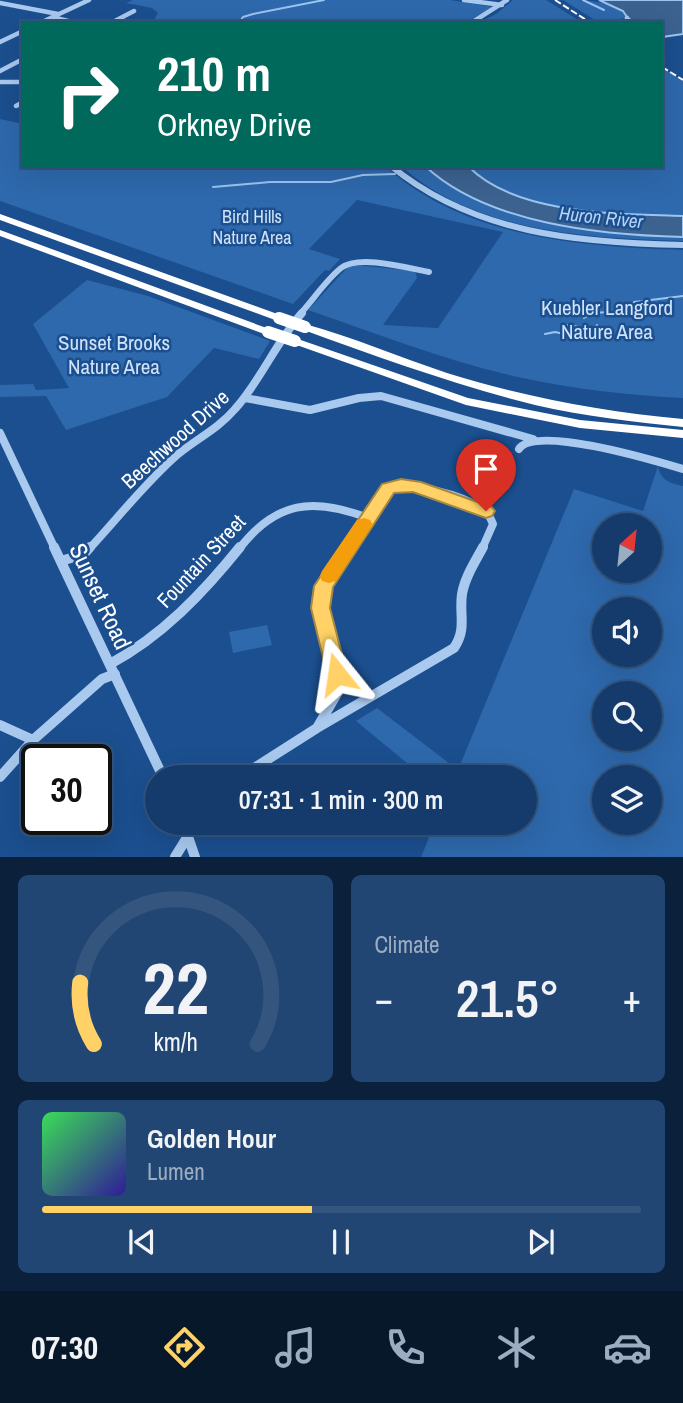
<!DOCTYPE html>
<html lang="en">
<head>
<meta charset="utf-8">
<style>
	:root { --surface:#143b6b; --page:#214673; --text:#f1f3f6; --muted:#9dadc1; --line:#33557e; --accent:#ffd166 }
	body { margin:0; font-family:"Archivo Narrow",sans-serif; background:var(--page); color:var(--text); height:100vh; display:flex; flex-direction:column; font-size:26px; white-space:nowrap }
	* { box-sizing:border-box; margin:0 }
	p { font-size:23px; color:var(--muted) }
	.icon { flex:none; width:38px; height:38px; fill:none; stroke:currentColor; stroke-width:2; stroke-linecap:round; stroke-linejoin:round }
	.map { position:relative; height:857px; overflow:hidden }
	.panel { display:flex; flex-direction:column; gap:18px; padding:18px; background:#0b203b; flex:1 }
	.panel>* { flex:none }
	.hud { position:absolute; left:21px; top:21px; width:642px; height:147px; border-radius:0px; box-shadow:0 7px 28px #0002,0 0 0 2px var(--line); background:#00695c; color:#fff; overflow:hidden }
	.needle { width:46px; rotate:27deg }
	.fabs { position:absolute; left:592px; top:513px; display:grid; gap:14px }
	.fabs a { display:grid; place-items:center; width:70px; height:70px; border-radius:50%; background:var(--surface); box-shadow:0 7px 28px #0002,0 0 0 2px var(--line); font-size:35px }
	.speed { position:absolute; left:21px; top:744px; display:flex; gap:14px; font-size:35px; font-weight:700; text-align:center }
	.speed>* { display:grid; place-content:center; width:91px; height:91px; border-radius:50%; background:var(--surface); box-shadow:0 7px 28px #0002,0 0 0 2px var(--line); line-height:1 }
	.speed .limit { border:4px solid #111; border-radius:10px; background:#fff; color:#111 }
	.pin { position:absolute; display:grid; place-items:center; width:60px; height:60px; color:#fff; margin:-72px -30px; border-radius:50% 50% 50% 0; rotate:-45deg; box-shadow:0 0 7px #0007 }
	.pin .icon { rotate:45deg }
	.me { position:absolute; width:77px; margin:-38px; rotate:345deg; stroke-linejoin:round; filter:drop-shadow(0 0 5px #0008) }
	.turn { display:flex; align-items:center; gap:24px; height:147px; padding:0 21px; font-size:32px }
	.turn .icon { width:91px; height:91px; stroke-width:2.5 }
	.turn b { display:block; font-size:49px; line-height:60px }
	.big { font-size:52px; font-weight:600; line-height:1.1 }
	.panel .card { flex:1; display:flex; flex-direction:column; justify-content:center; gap:10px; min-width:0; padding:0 24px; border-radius:10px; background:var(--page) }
	.panel .dial { align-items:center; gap:0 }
	.dial svg { height:182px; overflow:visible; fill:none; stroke:var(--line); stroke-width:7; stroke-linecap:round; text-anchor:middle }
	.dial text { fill:var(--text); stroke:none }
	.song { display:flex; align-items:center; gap:21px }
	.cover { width:84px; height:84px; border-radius:10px; background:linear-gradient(135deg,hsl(130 70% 55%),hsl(250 70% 35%)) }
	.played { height:7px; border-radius:4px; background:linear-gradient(90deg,var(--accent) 45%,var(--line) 45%) }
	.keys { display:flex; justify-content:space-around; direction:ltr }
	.heat { display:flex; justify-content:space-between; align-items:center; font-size:38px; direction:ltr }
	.panel .tiles { flex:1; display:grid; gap:18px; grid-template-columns:1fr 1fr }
	.card:last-child { grid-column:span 2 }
	.trip { position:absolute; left:145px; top:765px; width:392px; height:70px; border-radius:35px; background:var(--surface); box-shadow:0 7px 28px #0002,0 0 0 2px var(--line); font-weight:600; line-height:70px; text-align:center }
	.tabs { display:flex; height:112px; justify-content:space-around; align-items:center; background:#08182b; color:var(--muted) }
	.tabs .icon { width:49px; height:49px }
	.tabs .active { color:var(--accent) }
	.tabs b { font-size:32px; color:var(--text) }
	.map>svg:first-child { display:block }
</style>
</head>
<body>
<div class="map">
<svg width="683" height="857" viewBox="0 0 683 857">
	<rect width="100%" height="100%" fill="#1b4f8f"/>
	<path fill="#2e69ad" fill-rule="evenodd" d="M133,0H450L494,7L464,23H152L158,13L152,8L126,3Z
		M513,0H546L583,23H478L496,14Z
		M563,0C587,0 610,0 629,17L600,23Z
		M662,68L683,81V216C620,214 515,215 468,166H662Z
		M0,119L23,124V166H385C465,238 580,247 683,250V398C627,395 573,389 518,377C446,361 378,334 308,310L348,267L355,265L415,271L417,278L383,325L438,328L503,232L357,200L309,249L340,259L329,271L325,270L293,304L0,201Z
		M401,166H425C487,224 601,235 683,237V241C587,238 476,233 401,166Z
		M87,280L148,296L270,341L259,359L214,348L167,397L66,430L46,396L0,397V385L33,384L36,390L69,388L33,324Z
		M658,466C659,479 671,484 683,486V857H421L435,823L525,822V777H424L356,721L377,708L458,770L574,489L643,511ZM604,525H649V570H604ZM604,609H649V654H604ZM604,693H649V738H604ZM604,777H649V822H604Z
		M267,625L272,645L233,653L229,632Z"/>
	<path fill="#3c6290" stroke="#9cc4f0" stroke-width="2" d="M599,0H683V34L662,37V23H631L623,11Z
		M425,166H468C515,215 620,214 683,216V237C601,235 487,224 425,166Z"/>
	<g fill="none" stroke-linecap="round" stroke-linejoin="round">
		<path stroke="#9cc4f0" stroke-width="2" d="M583,0L604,10
			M239,23L243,17L253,14L324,0
			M213,187L270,182H331L363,175L395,174
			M584,318L592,313L628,311L634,302L683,296
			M545,334L555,332L569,335L571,331L568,325L593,329L597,325"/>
		<path stroke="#a9c9ee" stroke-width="4.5" d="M464,0L502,5
			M0,3L58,14
			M52,17L76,23
			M627,18L631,23
			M40,23L89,0
			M111,23L134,11
			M471,23L507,0
			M0,42L23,31
			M0,71L23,59
			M0,82H23
			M16,106L23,102"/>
		<path stroke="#a9c9ee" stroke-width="6" d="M391,166C474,234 579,243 683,245
			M300,314C313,300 326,280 341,268C359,254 408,268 429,272"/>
		<path stroke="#a9c9ee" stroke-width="8" d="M245,398L310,410L359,398L381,396L533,439
			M0,433L55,549
			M519,449C534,424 656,461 683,469
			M89,549C117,519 146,482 177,455C196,439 218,429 235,409C261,380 276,342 302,313
			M239,549C276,501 313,497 368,518
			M348,549L388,489C415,483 461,494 484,510C488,513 491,519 493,524L482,549"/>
		<path stroke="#a9c9ee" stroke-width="10" d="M54,547L163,777
			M61,561L84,554L90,547
			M110,664C162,636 203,593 240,547
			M0,725L33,740
			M317,728L339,690L320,608L323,586L349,547
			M317,728L454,648C467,629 459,615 462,594C465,577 475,562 483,547
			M0,777L33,740L102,679L115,674
			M240,777L317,728
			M183,822L195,857
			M175,857L188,836"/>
		<path fill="#fff" fill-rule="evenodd" d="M0,214L283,316L284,318L283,320H275L0,220Z
			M0,230L272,330L273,332L268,335L264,334L0,236Z
			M305,324C353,337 399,357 447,373C524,397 602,412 683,419V427C633,422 584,416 535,405C455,385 378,357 301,329L300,327Z
			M295,338L468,398L580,420L683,430V438L580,428L466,405L291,343L290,341Z"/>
		<path stroke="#fff" stroke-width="2" stroke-dasharray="7 2.5" stroke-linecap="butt" d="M555,0L591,23
			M662,67L683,80"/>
		<path stroke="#fff" stroke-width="12" d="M279,318L305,327
			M268,332L295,341"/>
	</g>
	<path fill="#ffd166" stroke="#a68842" stroke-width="2" d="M401,479L421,482L492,507L495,511L492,516L486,518L413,492L394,493L333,587L330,608L347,674L344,680L337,683L330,680L327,674L311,608L314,586L382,484Z"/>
	<path fill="#f59e0b" d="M364,518L370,520L373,525L370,529L336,581L329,583L322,581L320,576L322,571L357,520Z"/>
	<g text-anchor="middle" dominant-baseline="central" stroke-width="5" stroke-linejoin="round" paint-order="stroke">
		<g font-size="18" fill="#cfe3fa" stroke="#1b4f8f">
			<text x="252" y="216">Bird Hills<tspan x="252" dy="21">Nature Area</tspan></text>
		</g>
		<g font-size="19" font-style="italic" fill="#b5d3f5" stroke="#1b4f8f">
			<text transform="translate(601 217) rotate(6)">Huron River</text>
		</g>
		<g font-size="21" fill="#cfe3fa" stroke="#1b4f8f">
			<text x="607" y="307">Kuebler Langford<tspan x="607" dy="24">Nature Area</tspan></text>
			<text x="114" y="342">Sunset Brooks<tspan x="114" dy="24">Nature Area</tspan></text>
		</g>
		<g font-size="21" fill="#fff" stroke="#1b4f8f">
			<text transform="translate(175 439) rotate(-42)">Beechwood Drive</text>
			<text transform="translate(201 561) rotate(-47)">Fountain Street</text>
		</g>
		<g font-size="24" fill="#fff" stroke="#1b4f8f">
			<text transform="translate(101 596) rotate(65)">Sunset Road</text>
		</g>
	</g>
</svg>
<div class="fabs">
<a><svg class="needle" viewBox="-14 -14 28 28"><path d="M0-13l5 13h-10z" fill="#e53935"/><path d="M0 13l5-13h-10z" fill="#9dadc1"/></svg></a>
<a><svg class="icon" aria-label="sound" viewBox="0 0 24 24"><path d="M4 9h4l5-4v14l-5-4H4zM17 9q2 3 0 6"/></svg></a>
<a><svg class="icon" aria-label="search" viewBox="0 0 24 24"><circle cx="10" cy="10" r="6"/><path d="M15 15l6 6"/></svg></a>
<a><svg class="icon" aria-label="layers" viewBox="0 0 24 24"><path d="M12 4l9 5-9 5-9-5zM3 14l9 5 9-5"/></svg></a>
</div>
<div class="speed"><div class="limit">30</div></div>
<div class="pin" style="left:486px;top:511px;background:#d93025"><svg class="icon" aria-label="arrive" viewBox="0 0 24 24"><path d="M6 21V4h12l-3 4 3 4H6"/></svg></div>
<svg class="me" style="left:337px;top:674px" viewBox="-20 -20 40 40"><path d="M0-17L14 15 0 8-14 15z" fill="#ffd166" stroke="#fff" stroke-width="4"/></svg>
<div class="trip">07:31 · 1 min · 300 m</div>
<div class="hud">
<div class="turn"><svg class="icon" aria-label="right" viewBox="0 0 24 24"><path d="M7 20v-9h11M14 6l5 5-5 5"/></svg><div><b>210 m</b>Orkney Drive</div></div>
</div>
</div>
<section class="panel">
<div class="tiles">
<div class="card dial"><svg viewBox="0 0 100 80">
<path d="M14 69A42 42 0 1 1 86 69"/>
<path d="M14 69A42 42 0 0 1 8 42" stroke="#ffd166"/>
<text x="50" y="56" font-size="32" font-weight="700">22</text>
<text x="50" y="72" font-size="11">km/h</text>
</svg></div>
<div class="card"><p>Climate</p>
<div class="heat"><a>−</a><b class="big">21.5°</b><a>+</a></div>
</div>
<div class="card">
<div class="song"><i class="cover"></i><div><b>Golden Hour</b><p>Lumen</p></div></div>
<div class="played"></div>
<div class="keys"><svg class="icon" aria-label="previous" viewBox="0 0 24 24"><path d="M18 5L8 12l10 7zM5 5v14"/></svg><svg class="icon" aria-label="pause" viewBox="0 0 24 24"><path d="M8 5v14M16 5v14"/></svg><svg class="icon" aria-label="next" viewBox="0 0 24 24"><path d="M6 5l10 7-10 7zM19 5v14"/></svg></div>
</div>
</div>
</section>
<nav class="tabs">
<b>07:30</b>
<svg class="icon active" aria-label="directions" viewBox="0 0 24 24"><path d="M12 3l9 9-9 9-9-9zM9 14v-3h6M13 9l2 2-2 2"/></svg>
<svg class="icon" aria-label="music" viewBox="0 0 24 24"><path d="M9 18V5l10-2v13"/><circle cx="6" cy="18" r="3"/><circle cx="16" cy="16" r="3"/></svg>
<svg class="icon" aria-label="phone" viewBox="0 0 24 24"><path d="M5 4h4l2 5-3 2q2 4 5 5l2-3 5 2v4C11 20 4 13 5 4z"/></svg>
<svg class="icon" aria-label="climate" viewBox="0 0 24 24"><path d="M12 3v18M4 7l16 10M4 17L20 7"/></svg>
<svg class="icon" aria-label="car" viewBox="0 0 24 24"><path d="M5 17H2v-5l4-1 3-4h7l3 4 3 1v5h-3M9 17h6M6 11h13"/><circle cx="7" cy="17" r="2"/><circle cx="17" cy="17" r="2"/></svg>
</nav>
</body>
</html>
